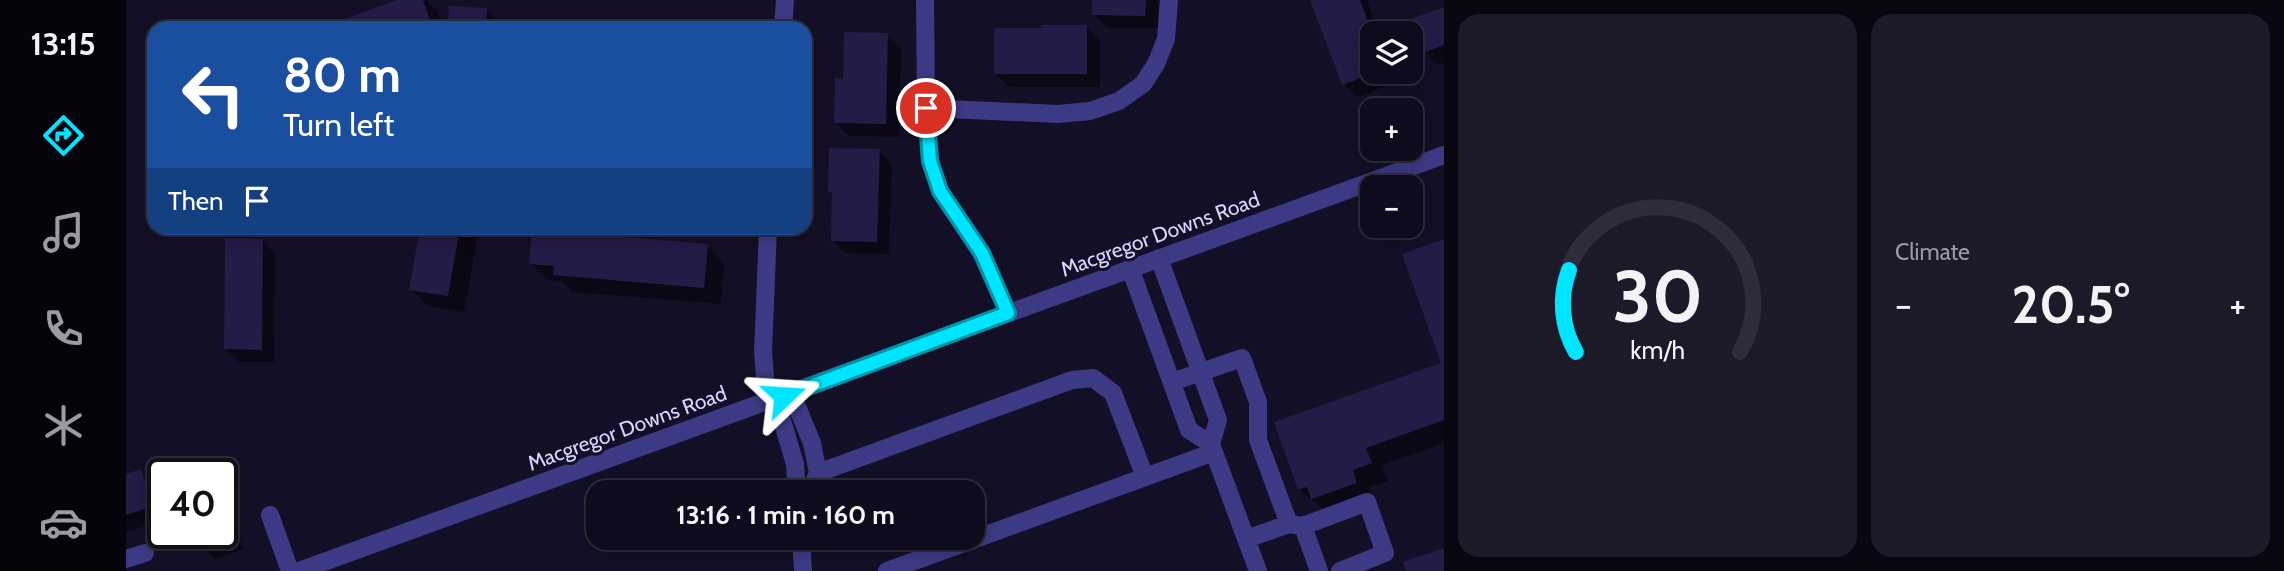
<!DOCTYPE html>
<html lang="en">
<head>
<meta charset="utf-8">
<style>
	:root { --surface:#0e0b1c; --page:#1c1929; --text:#f1f3f6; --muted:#9b9ba3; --line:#2e2b3b; --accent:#00e5ff }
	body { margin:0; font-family:Cabin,sans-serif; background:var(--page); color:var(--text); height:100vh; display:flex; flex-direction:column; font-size:26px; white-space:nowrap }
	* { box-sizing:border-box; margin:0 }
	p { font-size:23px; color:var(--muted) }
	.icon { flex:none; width:38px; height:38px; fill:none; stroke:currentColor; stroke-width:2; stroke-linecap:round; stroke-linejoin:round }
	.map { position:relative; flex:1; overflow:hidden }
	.drawer { display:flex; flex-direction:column; gap:14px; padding:14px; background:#08060f; width:840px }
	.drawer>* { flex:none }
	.top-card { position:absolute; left:21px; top:21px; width:665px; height:214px; border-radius:21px; box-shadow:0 4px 18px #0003,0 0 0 2px var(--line); background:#1a4fa0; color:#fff; overflow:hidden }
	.tools { position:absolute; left:1234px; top:21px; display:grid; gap:14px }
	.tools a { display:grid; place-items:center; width:63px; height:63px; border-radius:14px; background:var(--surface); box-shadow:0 4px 18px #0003,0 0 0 2px var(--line); font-size:35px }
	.speed { position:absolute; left:21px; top:458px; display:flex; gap:14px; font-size:35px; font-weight:700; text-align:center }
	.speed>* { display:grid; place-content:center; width:91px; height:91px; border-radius:50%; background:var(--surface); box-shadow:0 4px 18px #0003,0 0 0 2px var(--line); line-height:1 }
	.speed .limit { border:4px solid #111; border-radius:10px; background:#fff; color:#111 }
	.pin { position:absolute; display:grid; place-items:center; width:60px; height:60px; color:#fff; margin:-30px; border:4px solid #fff; border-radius:50%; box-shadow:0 2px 7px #0007 }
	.me { position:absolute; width:77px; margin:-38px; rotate:70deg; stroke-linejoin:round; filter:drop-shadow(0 0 5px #0008) }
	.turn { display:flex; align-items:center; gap:24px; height:147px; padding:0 21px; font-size:32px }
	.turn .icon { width:91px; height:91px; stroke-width:2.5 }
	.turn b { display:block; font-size:49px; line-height:60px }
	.then { display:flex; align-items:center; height:66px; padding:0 21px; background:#0003; gap:14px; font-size:26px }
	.big { font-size:52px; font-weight:700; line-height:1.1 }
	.drawer .tile { flex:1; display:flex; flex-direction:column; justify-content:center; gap:10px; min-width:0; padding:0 24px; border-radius:21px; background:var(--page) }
	.drawer .dial { align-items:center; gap:0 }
	.dial svg { height:182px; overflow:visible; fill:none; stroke:var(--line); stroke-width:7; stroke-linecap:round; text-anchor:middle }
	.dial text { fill:var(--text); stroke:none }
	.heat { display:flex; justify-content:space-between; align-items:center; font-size:38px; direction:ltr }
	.drawer .tiles { flex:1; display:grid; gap:14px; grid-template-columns:repeat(2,1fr) }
	.trip { position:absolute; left:460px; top:480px; width:399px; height:70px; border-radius:21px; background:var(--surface); box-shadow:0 4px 18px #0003,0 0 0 2px var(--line); font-weight:700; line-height:70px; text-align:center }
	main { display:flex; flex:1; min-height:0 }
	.menu { display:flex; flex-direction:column; width:126px; justify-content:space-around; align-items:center; background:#06040b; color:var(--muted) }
	.menu .icon { width:49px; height:49px }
	.menu .on { color:var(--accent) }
	.menu b { font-size:32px; color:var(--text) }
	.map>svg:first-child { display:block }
</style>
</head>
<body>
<main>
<nav class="menu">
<b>13:15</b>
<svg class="icon on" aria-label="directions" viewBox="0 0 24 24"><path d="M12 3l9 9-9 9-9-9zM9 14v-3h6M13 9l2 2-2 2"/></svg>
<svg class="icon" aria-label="music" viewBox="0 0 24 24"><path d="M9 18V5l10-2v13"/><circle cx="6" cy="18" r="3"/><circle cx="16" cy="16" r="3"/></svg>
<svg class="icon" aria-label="phone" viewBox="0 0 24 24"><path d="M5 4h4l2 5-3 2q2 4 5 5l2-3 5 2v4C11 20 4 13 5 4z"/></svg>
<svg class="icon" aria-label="climate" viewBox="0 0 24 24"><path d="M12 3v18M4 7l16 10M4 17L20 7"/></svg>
<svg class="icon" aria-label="car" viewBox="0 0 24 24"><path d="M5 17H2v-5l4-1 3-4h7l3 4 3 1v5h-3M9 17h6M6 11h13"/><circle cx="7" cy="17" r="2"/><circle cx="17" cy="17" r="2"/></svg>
</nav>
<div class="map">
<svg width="1318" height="571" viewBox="0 0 1318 571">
	<rect width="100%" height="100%" fill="#130f26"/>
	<path fill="#0007" d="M276,0H300L311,11L317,28H198Z
		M968,0H1032V28H981L968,15Z
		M1186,0H1241L1253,33H1246V72H1268L1272,82L1231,97L1218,84Z
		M1318,9V63L1312,65L1299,52Z
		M361,10L374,23V28H323Z
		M961,27L974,40V87H883L870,74Z
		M761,35L775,48L773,137L723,136L710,123Z
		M753,151L766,164L763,254L720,253L706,240L708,195L704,191Z
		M296,228H353L338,312L302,306L285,289Z
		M136,240L149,254L148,362H113L99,349Z
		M1318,241V443L1256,465L1262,481L1243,487L1247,500L1204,515L1173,489L1317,364Z
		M581,246L598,263L595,304L446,292L436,281L421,280L404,263Z
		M14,471L27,484L37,514V520L0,532V476Z
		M96,499L101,504L117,549L89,559L80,550L74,534H96Z"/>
	<path fill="#241b47" d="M271,0H297L307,28H194Z
		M966,0H1020L1019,16L966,15Z
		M1184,0H1234L1246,32V74L1216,85Z
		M323,6L361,8L360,28H321Z
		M1318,7V45L1297,53L1285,19Z
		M430,22L487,26V28H430Z
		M915,25H961V74H868V28H915Z
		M718,32L762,33L760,124L708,123L709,78L717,79Z
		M703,148L754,149L751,242L705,241L706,192H702Z
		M294,228H334L322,296L283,290Z
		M406,229L582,244L578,288L427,275L428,266L403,264Z
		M99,238L137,239L136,350L98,349Z
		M1318,239V420L1240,448L1246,463L1227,470L1231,483L1185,499L1181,487L1172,490L1148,422L1315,363L1276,254Z
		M15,469L27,506L0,515V474Z
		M97,505L109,540L78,551L72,534H96Z
		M1318,548V571H1280L1277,562Z"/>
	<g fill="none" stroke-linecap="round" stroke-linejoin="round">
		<path stroke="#3d3a85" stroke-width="18" d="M799,0L800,108L804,161L814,191L855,253L882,313
			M657,28L659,0
			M800,108L932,114L964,111L993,101L1017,84L1030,64L1040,39L1043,0
			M1004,268L1063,430L1085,444L1092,420L1033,258
			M1046,382L1116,358L1132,402V440L1163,524L1177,526L1241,502L1259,553L1214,571
			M641,402L637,352L642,228
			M660,402L670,404L686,443L692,473L684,492
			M660,402L653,410L669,464L671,492
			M1085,444L1132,571
			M692,473L946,380L967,378L987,393L1019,477
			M144,515L164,571
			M1177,526L1193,571
			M675,537L677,571
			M1120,539L1163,524
			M0,559L19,553
			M173,571L1318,155
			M761,571L1088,452"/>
	</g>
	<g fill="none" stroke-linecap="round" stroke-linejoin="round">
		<g stroke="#0095a6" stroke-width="18">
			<path id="route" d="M658,396L882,313L856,253L814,191L804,161L800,108"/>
		</g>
		<use href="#route" stroke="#00e5ff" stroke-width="12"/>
	</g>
	<g text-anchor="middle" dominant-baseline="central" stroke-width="6" stroke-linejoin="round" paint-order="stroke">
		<g font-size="21" fill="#d9d4ff" stroke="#130f26">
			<text transform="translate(1034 234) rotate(-20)">Macgregor Downs Road</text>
			<text transform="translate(501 428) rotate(-20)">Macgregor Downs Road</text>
		</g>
	</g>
</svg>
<div class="tools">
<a><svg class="icon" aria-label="layers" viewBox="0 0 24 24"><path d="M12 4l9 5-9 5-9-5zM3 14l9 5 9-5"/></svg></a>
<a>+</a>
<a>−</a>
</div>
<div class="speed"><div class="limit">40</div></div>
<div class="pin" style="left:800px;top:108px;background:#d93025"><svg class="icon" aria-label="arrive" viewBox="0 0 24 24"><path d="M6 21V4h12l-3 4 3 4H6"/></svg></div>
<svg class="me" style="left:658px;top:396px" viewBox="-20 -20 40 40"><path d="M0-17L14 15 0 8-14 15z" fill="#00e5ff" stroke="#fff" stroke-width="4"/></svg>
<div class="trip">13:16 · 1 min · 160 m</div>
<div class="top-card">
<div class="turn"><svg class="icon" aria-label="left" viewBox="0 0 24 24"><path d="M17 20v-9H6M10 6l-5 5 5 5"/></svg><div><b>80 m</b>Turn left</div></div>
<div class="then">Then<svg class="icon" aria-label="arrive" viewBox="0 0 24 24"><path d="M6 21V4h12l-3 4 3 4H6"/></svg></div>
</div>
</div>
<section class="drawer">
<div class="tiles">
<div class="tile dial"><svg viewBox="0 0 100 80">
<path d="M14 69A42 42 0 1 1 86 69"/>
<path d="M14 69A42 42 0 0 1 11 33" stroke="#00e5ff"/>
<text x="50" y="56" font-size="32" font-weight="700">30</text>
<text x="50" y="72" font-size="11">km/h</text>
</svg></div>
<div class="tile"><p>Climate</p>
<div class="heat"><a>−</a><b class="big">20.5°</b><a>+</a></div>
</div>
</div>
</section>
</main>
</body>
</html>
